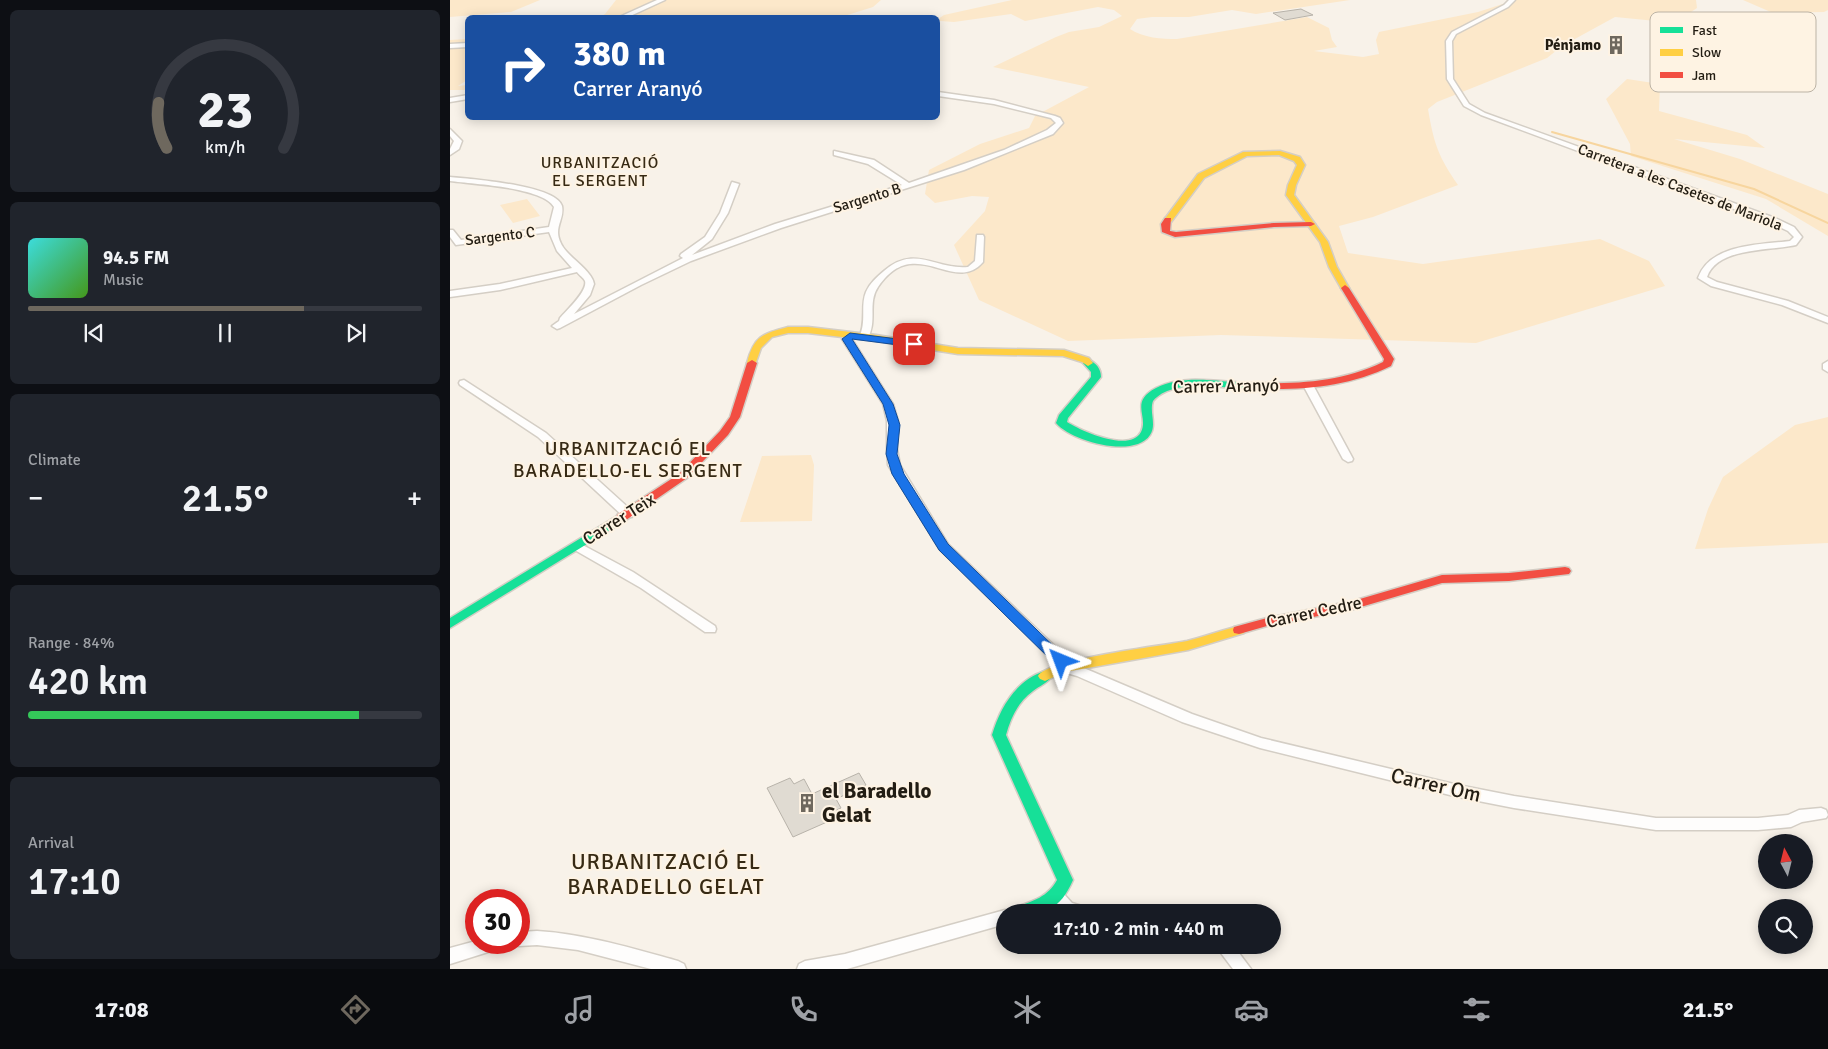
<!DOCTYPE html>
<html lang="en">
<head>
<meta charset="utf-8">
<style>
	:root { --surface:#171b24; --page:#20242c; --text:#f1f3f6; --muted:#9ea1a6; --line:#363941; --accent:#6e685e }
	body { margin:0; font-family:Signika,sans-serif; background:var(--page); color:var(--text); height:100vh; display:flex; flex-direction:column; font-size:19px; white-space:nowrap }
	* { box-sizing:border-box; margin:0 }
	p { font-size:16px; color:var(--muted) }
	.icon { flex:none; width:28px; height:28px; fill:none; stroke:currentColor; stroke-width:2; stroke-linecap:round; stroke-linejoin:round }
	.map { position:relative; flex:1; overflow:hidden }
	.drawer { display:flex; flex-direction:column; gap:10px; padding:10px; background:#0d0f14; width:450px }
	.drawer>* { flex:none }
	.guide { position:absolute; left:15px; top:15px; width:475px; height:105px; border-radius:8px; box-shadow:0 2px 12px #0003; background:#1a4fa0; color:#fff; overflow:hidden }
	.needle { width:32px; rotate:353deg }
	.controls { position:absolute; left:1308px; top:834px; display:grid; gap:10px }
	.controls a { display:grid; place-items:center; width:55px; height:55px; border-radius:50%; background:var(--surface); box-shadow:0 2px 12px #0003; font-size:25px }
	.speed { position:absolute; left:15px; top:889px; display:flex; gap:10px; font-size:25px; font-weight:700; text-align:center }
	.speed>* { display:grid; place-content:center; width:65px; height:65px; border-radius:50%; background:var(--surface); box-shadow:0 2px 12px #0003; line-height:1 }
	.speed .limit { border:8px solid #d22; background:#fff; color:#111 }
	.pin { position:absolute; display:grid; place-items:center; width:42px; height:42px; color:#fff; margin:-21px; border-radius:10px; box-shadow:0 2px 8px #0006 }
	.me { position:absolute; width:55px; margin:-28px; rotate:316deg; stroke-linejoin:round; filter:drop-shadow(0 0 4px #0008) }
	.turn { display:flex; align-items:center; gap:18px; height:105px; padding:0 25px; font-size:22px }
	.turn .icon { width:65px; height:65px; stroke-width:2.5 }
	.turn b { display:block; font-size:35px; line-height:42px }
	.big { font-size:38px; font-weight:600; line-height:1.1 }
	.drawer .widget { flex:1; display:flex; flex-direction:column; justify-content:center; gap:8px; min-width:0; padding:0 18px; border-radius:8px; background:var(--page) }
	.drawer .dial { align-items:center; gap:0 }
	.dial svg { height:130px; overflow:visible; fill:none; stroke:var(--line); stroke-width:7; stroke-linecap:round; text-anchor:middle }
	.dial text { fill:var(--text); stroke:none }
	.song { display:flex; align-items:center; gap:15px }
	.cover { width:60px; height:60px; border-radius:8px; background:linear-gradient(135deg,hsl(180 70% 55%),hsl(100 70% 35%)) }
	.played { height:5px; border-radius:2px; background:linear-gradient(90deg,var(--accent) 70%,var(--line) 70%) }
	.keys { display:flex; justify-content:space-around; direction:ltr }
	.heat { display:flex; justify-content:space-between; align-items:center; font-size:28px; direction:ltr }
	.charge { height:8px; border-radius:4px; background:linear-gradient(90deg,#34c759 84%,var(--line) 0) }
	.trip { position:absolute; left:546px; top:904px; width:285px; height:50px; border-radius:25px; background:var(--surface); box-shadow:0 2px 12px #0003; font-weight:600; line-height:50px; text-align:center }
	.tabs { display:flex; height:80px; justify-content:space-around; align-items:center; background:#090b0e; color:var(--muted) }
	.tabs .icon { width:35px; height:35px }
	.tabs .current { color:var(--accent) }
	.tabs b { font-size:22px; color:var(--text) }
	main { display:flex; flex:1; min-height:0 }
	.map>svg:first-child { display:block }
</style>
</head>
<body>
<main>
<section class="drawer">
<div class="widget dial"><svg viewBox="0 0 100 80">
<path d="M14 69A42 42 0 1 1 86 69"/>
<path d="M14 69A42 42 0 0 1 9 41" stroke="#6e685e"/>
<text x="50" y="56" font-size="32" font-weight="700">23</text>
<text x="50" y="72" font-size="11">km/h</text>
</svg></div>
<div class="widget">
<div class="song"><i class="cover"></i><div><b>94.5 FM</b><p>Music</p></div></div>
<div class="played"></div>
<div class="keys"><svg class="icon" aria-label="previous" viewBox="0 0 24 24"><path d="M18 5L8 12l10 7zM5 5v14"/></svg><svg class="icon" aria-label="pause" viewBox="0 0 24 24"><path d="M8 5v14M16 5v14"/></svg><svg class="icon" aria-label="next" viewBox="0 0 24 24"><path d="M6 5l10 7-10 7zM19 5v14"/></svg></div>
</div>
<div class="widget"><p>Climate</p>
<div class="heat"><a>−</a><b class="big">21.5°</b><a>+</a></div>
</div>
<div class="widget"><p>Range · 84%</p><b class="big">420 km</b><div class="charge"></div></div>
<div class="widget"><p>Arrival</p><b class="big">17:10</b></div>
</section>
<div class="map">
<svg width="1378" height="969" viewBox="0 0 1378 969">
	<rect width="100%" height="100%" fill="#f8f2e9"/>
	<path fill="#fce8ca" d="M0,0H90L61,12L0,17Z
		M166,0H431L423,7L391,17L148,18L155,14Z
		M562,0H900L806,14L782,10L739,17H702L687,19L680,29C693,38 712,39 727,39L857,17L879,28L882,40L887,47L864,51L913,57L929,54L926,40L929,32L1028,12L1065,0H1246L1247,8L1235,16L1206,21L1165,17L1112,46L1097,58L987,102L978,109C984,144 988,156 1008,185L923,217L889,226L898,253L973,264L1150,239L1199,261L1215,286L1026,343L771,335L618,341L529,300L504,245L535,211L539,197L522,196L485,203L475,194L479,170L530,144L579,128L585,116L639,87L543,67L606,37L619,32L649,27L672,16L664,10L648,7L575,21L561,14L504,22L490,21L488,19L494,15Z
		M1293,0H1378V10L1374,12L1323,13Z
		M17,39V80L8,86L17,85V90H0V40Z
		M1177,79L1210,84L1209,111L1297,135L1315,148L1224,139L1290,159L1378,194V236L1316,199L1181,156L1180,144L1156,99Z
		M77,199L90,216L63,223L50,205Z
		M1378,417V543L1245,549L1258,509L1273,477L1345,425Z
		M361,455L364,465L362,521L290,522L312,456Z"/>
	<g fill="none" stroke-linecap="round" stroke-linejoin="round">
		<path stroke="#f7d59e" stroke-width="2" d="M1102,132L1304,189L1378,223"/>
	</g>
	<path fill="#e0dbd2" stroke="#b8b3aa" d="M851,9L863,15L835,20L823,13Z
		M409,773L416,785L386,799L391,808L382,812L386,818L343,837L317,788L340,778L344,784L354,779L362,794Z"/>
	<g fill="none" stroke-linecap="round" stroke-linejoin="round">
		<g stroke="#d4cec5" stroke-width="3">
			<path id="street" d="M207,0H215L176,18H167Z
				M1059,0H1065L1058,7L1006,34L1002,41L1003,79L1019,104L1035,113L1325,218L1344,227L1352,237L1346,245C1320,251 1267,247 1257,277L1267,282L1338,301L1378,317V323L1332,305L1261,286L1248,278C1260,244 1309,245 1340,241L1344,237L1338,231L1319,222L1031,115L1014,106L997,79L996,41L1002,32L1054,5Z
				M18,43V47L0,48V44Z
				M488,92L544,100L605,116L610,118L613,123L603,134L514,170L331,228L241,261L191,285L110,328L107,329L102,326L109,321L110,318C116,311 138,291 135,281C134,278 129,275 127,272L50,290L0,297V291L50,284L122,268L107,251L99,232L6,245L0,237V230H3L11,240L99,227L104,207C93,187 22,184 0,181V177C20,179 106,185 112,206C115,221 101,228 113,247C121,259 142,271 144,284L140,295L124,314L233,258L230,256L231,254L255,237L270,213L282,182L289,184L278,213L262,239L242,255L325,224L452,185L418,164L384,155V151L424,160L459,183L554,150L597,130L606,123L601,118L544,104L488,96Z
				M18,95V99L0,102V98Z
				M0,129L12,141L9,149L0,155V149L4,141L0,136Z
				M527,235H533L534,237L533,262C504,296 465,232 428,287C417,303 428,322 417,339H411L409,337C417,322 410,306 416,292C420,283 427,277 434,271C465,244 485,270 518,267L525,261Z
				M400,333L405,336L402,339L443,404L448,421L447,449L450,465L498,544L611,652L620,664L636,669L742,714L811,738L1008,785L1064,796L1206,818H1308L1338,815L1349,810L1371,808L1376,810L1378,815L1376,818L1352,822L1341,827L1308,830H1206L1064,808L1008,797L810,748L732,722L627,676L610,671L601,658L490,550L438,465L437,449V421L433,404L392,339Z
				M1378,361V372L1373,369V364Z
				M14,380L96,433L182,511L184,514L182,517H174L88,437L10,385L9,383L10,381Z
				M858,382L863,385L903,459L902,461L898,462L893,459L853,385Z
				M127,542L183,572L265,626L266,629L265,632H255L191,588L123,549L121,546Z
				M606,890L612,892L622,903L635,907L637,912H610L598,897L600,892Z
				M555,910L561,912H555V924L397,969H347L349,964L355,961L395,954Z
				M87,931C136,934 181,948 228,961L234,964L236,969H201L128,950L87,945L69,946L63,944L62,942H69V932Z
				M26,941V942H56L54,947L0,964V948Z
				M765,945H783L801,969H783Z"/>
		</g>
		<g stroke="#d4cec5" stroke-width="3">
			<path id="fast" d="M638,360C646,362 651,369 651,377L618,418L617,422C631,431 680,453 691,432C699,416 679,402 706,388C733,374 769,382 798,383L803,386L798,389C771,388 722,378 703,401C699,412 707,425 700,435C684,459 621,441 606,423L609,415L641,377V372L633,363Z
				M172,513L178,517L176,520L0,628V618Z
				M595,671L600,673L602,676C598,683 589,686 583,691C568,702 561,717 556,735L623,880C609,912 596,912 564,912L566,907C583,901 598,897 607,880L542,735C550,708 566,680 595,671Z"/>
		</g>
		<g stroke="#d4cec5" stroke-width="3">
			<path id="slow" d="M830,151L850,157L855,165L846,185L844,195L878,242L887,267L899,288L898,290H892L891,288L879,267L870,242L836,195L838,185L847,165L844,161L829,155L797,156L754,178L721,222L714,220L748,174L793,152Z
				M338,327H358L426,335L508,348L614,350L639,358L643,363L638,366L632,362L613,356L508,354L426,341L358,333H338L322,337L311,348L305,365H299L297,363C304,336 312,334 338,327Z
				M789,626L794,627L795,630L794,633L738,650L615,672L595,681L590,679L588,676C598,659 713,646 737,641C754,637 772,630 789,626Z"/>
		</g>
		<g stroke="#d4cec5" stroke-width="3">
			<path id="jam" d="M715,218H721L720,231L726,232L824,223L861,222L865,224L861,226L824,227L725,237L712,232L711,224Z
				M895,285L899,288L944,359L941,366C904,384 866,389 825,389C815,389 804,390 794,388L793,386L798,383C845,384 890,383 933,362L934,359L891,288Z
				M302,360L307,363L290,417L278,435L237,478L176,520H168L166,517L168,514L229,474L270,431L280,417L297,363Z
				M1115,567L1119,568L1121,571L1119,574L1059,581L992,583L904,609L817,626L789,634L784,633L783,630L784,627L817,618L903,601L992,575L1059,573Z"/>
		</g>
		<use href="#street" fill="#fefdfc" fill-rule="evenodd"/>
		<use href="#fast" fill="#16e098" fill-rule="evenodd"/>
		<use href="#slow" fill="#ffcf43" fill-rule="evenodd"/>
		<use href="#jam" fill="#f24e42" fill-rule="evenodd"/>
	</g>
	<path fill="#1a73e8" stroke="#114b97" d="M400,333L464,341L468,344L464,347L402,339L443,404L450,425L447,454L454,474L498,544L616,658L618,661L616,665H606L489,550L442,474L436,454L439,425L433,404L392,339Z"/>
	<defs>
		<g id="building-bare" transform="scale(1.5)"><path d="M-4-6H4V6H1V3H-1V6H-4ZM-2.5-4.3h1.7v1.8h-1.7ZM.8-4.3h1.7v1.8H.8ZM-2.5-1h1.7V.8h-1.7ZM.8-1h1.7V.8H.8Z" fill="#6e685e" stroke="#fef3e3" stroke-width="2.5" paint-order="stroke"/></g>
	</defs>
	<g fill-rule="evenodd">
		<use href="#building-bare" x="1166" y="45"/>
		<use href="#building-bare" x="357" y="803"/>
	</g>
	<g text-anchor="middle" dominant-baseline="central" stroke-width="4" stroke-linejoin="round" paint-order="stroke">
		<g font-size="15" font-weight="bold" fill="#231d13" stroke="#fef3e3" text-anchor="end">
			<text x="1151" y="45">Pénjamo</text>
		</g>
		<g font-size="15" fill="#231d13" stroke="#fef3e3">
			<text transform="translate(1230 187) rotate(21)">Carretera a les Casetes de Mariola</text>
			<text transform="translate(417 198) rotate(-17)">Sargento B</text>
			<text transform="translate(50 236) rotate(-7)">Sargento C</text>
		</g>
		<g font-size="16" letter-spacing="1" fill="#372a14" stroke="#fef3e3">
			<text x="150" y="163">URBANITZACIÓ<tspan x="150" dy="18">EL SERGENT</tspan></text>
		</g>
		<g font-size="18" fill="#231d13" stroke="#fef3e3">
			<text transform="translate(776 386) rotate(-1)">Carrer Aranyó</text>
			<text transform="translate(169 519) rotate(-32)">Carrer Teix</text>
			<text transform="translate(864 612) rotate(-12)">Carrer Cedre</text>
		</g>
		<g font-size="19" letter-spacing="1" fill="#372a14" stroke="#fef3e3">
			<text x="178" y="449">URBANITZACIÓ EL<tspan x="178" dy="22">BARADELLO-EL SERGENT</tspan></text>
		</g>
		<g font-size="21" fill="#231d13" stroke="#fef3e3">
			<text transform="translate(986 785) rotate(13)">Carrer Om</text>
		</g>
		<g font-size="21" font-weight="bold" fill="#231d13" stroke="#fef3e3" text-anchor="start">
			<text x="372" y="791">el Baradello<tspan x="372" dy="24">Gelat</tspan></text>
		</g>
		<g font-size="22" letter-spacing="1" fill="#372a14" stroke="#fef3e3">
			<text x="216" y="861">URBANITZACIÓ EL<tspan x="216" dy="25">BARADELLO GELAT</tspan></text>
		</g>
	</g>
	<rect x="1200" y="12" width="166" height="80" rx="8" fill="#fef3e3" stroke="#bcb3a5" stroke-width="1"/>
	<rect x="1210" y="27" width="23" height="6" fill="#16e098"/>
	<rect x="1210" y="49" width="23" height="7" fill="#ffcf43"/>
	<rect x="1210" y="72" width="23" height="6" fill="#f24e42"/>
	<g font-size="14" fill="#231d13">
		<text x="1242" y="35">Fast</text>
		<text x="1242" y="57">Slow</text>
		<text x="1242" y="80">Jam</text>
	</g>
</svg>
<div class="controls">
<a><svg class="needle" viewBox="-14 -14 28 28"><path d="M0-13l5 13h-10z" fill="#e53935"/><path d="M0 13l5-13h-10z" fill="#9ea1a6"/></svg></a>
<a><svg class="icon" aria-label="search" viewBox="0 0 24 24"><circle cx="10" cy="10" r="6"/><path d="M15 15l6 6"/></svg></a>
</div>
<div class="speed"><div class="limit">30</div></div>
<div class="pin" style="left:464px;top:344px;background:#d93025"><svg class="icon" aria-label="arrive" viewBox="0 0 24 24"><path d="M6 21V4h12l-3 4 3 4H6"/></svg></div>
<svg class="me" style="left:611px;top:661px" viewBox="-20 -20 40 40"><path d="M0-17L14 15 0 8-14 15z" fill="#1a73e8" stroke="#fff" stroke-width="4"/></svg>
<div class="trip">17:10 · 2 min · 440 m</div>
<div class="guide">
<div class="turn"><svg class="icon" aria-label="right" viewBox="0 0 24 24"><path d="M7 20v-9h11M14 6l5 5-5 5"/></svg><div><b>380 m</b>Carrer Aranyó</div></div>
</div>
</div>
</main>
<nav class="tabs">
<b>17:08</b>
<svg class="icon current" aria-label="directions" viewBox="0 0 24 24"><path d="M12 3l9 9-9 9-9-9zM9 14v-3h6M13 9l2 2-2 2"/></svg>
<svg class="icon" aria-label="music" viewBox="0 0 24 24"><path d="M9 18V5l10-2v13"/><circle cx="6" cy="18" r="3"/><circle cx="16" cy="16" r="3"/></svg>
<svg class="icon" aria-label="phone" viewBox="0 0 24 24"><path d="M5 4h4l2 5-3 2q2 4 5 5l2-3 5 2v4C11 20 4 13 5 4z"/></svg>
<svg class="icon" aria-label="climate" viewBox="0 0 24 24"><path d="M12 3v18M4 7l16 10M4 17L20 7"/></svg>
<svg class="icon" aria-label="car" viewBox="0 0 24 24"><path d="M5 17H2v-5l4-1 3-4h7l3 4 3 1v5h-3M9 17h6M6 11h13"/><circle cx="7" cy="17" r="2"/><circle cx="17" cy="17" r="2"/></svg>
<svg class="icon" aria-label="filters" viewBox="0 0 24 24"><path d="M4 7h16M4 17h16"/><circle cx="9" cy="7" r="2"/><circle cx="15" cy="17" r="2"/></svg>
<b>21.5°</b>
</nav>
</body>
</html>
